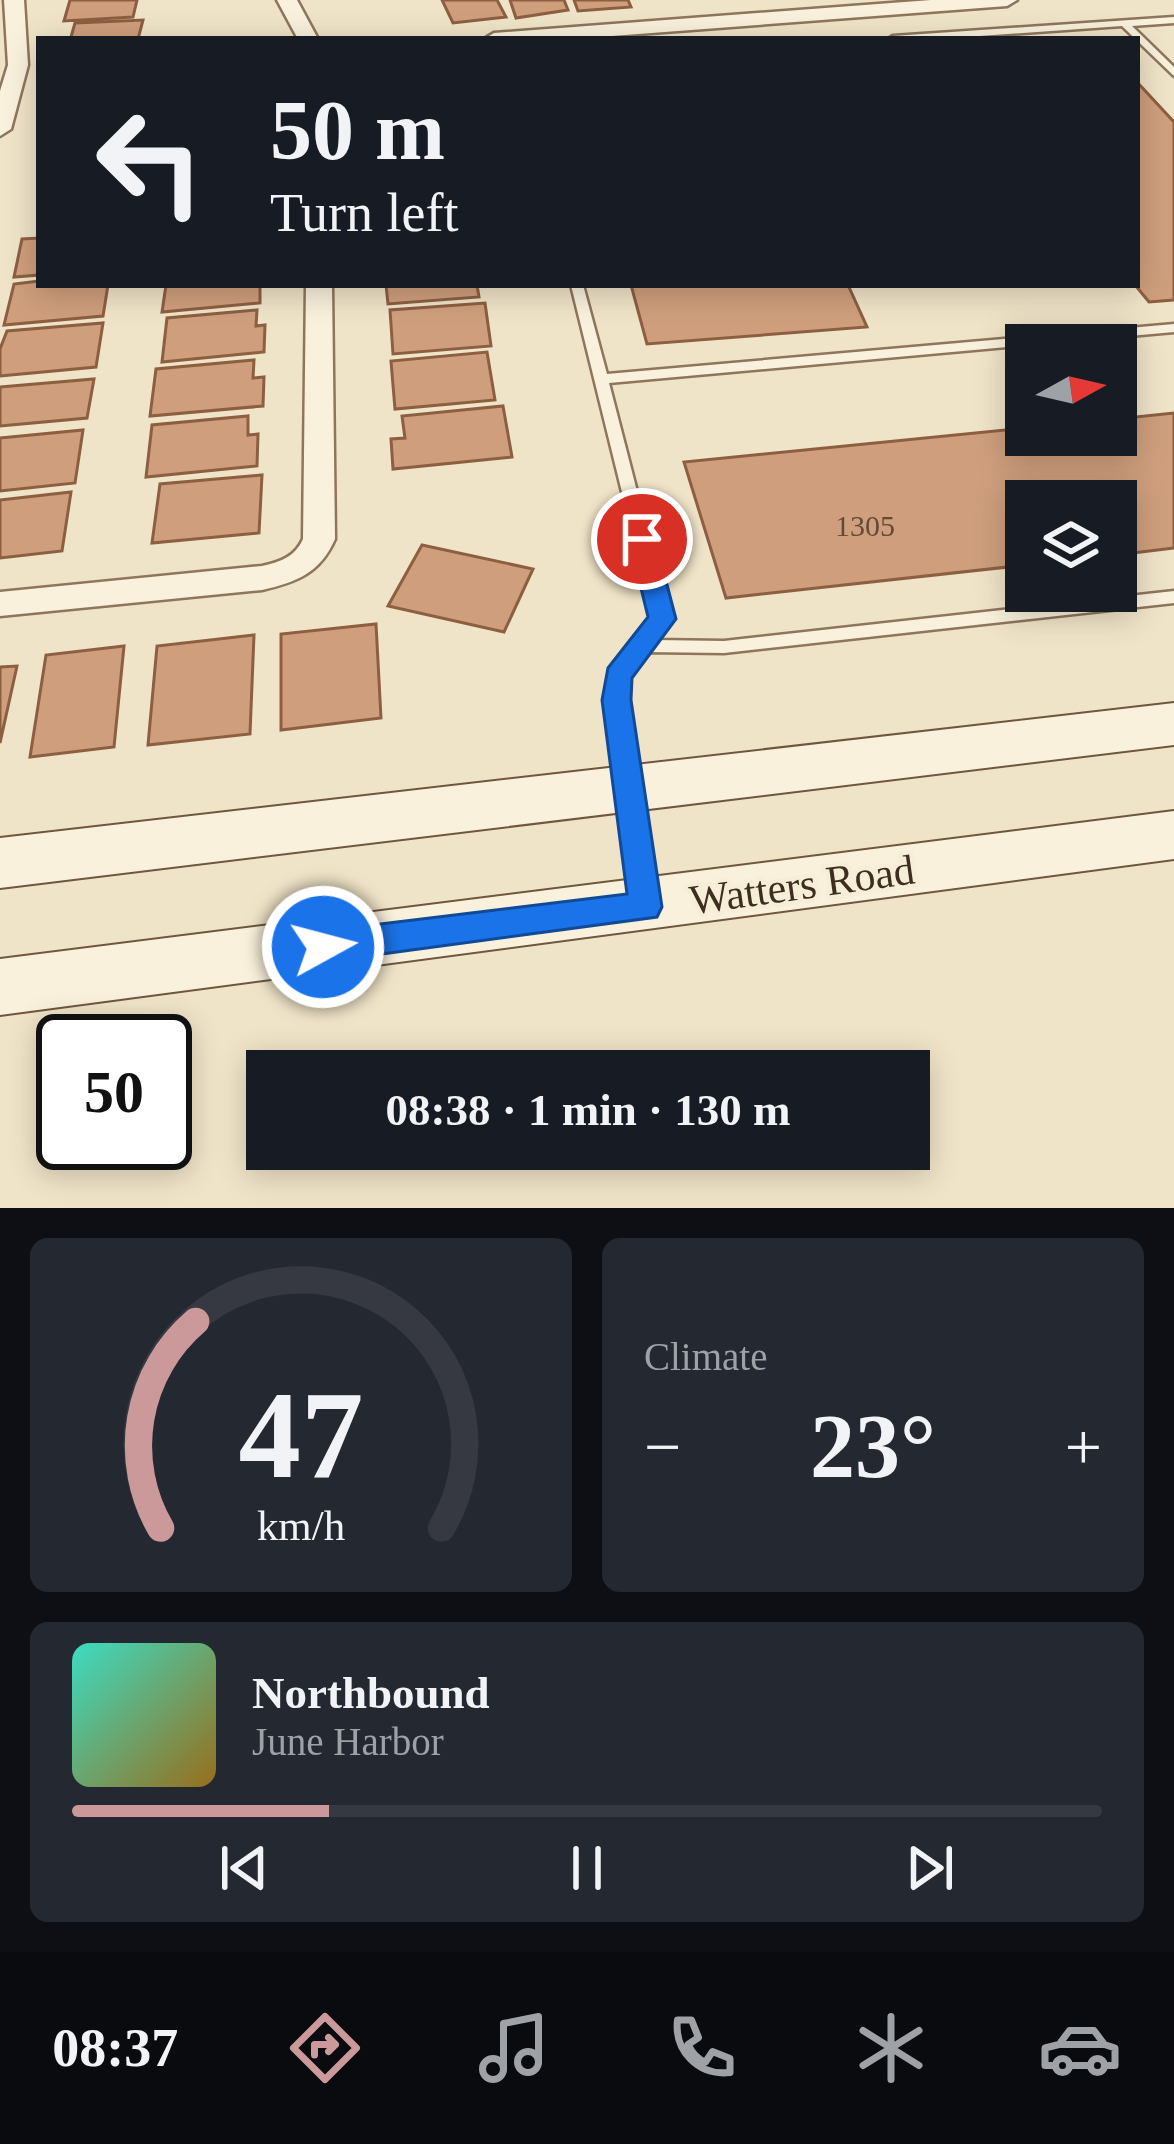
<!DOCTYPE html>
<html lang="en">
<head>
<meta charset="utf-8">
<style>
	:root { --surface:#171b24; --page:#242831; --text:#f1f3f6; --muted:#9ea1a6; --line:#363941; --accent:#cc999b }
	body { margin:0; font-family:"Times New Roman",serif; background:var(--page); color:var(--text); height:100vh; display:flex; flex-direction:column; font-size:45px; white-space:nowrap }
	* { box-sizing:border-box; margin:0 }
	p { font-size:39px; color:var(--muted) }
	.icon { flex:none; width:66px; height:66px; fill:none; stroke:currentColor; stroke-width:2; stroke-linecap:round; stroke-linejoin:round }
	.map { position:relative; height:1208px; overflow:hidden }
	.panel { display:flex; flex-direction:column; gap:30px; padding:30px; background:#0d0f14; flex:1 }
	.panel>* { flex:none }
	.banner { position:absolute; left:36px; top:36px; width:1104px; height:252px; border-radius:0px; box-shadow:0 6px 30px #0003; background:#171b24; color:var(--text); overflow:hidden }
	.needle { width:78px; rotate:82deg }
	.buttons { position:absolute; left:1005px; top:324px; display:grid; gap:24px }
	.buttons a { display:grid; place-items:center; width:132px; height:132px; border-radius:0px; background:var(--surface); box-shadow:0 6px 30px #0003; font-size:60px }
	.speed { position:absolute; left:36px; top:1014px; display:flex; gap:24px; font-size:60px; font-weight:700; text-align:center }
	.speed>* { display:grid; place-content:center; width:156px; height:156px; border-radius:50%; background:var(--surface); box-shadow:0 6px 30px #0003; line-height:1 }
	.speed .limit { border:6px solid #111; border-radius:18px; background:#fff; color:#111 }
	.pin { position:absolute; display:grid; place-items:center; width:102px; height:102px; color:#fff; margin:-51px; border:6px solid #fff; border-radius:50%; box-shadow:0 3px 12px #0007 }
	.me { position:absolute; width:132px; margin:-66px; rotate:83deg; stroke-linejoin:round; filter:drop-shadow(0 0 9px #0008) }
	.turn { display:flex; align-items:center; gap:42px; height:252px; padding:0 36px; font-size:54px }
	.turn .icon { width:156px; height:156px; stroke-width:2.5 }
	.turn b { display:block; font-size:84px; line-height:102px }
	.big { font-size:90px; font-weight:700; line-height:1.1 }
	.panel .tile { flex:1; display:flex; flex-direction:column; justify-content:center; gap:18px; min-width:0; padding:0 42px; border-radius:18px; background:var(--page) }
	.panel .dial { align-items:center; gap:0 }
	.dial svg { height:312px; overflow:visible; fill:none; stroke:var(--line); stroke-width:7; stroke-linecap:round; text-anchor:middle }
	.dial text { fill:var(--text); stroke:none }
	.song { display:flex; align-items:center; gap:36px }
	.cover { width:144px; height:144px; border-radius:18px; background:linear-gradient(135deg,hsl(170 70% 55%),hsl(40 70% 35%)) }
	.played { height:12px; border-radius:6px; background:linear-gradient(90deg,var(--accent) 25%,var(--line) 25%) }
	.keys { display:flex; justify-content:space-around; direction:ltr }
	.heat { display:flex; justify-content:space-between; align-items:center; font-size:66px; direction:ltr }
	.panel .tiles { flex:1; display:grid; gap:30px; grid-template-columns:1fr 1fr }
	.tile:last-child { grid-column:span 2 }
	.trip { position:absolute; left:246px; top:1050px; width:684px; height:120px; border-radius:0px; background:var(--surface); box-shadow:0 6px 30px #0003; font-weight:700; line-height:120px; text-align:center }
	.tab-bar { display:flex; height:192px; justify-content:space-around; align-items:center; background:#090b0e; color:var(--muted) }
	.tab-bar .icon { width:84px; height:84px }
	.tab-bar .active { color:var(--accent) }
	.tab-bar b { font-size:54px; color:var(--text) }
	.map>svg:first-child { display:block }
</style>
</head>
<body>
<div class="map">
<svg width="1174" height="1208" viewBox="0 0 1174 1208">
	<rect width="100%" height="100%" fill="#f0e4c8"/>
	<path fill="#cf9f7d" stroke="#8d5f41" stroke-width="3" d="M70,0H137L133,17L64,21Z
		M442,0H497L506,17L453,23Z
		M510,0H564L568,10L516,18Z
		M574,0H628L631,7L578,11Z
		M143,20L138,39H65L71,37L75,23Z
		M1137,82L1174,122V300L1149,302L1135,285Z
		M39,238V275L14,277L22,239Z
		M39,281L108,285L103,316L4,325L14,284Z
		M166,285H260V303L162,312Z
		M386,285H477L479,297L388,304Z
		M631,285H848L867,327L647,344Z
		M485,303L491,346L393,354L390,310Z
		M257,310L256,326L265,325L264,352L162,362L167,318Z
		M103,323L96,367L0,376V349L7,331Z
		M487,352L495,400L395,409L391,361Z
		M254,360L253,378L264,377L263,406L150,416L156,369Z
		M94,379L87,418L0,426V387Z
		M503,406L512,457L393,469L391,439L405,438L402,416Z
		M1174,413V548L1116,555V501H1026V565L726,598L684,462L1026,428V435H1116V419Z
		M248,416V435L258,434L257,466L146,477L152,425Z
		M83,430L75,483L0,491V438Z
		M262,475L259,533L152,543L160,484Z
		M71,492L62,551L0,558V500Z
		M422,545L533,569L504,632L388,606Z
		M376,624L381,718L281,730V634Z
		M254,635L250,734L148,745L157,646Z
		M124,646L114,747L30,757L46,655Z
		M17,666L0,743V667Z"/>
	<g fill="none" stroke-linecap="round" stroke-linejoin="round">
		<g stroke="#8d765c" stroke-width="5">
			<path id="lane" d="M1174,17V23L1132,26L1174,67V76L1122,26L937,39H888L893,36Z
				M571,285H583L607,374L1174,324V332L609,383L670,619L655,640L724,641L1174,591V603L724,653L646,652L627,677L634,786L654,900L651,906L644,909L637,906L616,786L609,676L653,618Z"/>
		</g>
		<g stroke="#8d765c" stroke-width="5">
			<path id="street" d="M4,0H24L28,65L11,129L0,136V91L8,65Z
				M277,0H297L318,39H298Z
				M931,0H1017L1007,6L572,39H484L494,33Z
				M306,285H332L335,539C320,573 297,582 262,590L0,616V592L262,566C280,562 295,557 303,539Z"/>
		</g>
		<g stroke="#6f573f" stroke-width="4">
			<path id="secondary" d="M1174,703V745L0,888V838Z
				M1174,811V859L0,1015V959Z"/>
		</g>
		<use href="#lane" fill="#faf1dc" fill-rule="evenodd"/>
		<use href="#street" fill="#faf1dc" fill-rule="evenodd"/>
		<use href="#secondary" fill="#faf1dc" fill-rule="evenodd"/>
	</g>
	<path fill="#1a73e8" stroke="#114b97" stroke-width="3" d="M642,530L655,539L676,619L632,678L631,700L662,907L657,917L323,962L311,958L306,947L311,936L323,931L627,894L602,700L608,668L648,617L629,539Z"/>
	<g text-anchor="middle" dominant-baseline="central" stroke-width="9" stroke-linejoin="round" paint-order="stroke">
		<g font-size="30" fill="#624a37">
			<text x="865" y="525">1305</text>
		</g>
		<g font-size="42" fill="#3d2e20" stroke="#f7eed8">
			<text transform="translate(802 885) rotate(-8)">Watters Road</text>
		</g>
	</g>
</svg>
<div class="buttons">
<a><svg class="needle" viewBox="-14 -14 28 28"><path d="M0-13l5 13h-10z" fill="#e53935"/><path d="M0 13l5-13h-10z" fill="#9ea1a6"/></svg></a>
<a><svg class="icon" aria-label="layers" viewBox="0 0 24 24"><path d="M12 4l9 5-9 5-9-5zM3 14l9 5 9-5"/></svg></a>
</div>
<div class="speed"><div class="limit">50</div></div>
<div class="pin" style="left:642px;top:539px;background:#d93025"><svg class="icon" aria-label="arrive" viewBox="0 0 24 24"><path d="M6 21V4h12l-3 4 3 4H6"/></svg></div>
<svg class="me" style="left:323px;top:947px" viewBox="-20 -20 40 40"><circle r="17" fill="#1a73e8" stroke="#fff" stroke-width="3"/><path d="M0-11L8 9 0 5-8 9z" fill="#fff"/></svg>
<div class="trip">08:38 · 1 min · 130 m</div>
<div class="banner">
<div class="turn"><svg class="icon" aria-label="left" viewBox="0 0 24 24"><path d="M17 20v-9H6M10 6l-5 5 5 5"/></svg><div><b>50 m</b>Turn left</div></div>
</div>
</div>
<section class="panel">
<div class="tiles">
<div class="tile dial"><svg viewBox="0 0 100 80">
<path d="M14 69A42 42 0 1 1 86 69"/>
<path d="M14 69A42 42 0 0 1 23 16" stroke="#cc999b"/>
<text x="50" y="56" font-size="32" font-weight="700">47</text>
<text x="50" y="72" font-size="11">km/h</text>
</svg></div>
<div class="tile"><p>Climate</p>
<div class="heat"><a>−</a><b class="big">23°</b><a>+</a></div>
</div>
<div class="tile">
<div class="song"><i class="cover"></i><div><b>Northbound</b><p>June Harbor</p></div></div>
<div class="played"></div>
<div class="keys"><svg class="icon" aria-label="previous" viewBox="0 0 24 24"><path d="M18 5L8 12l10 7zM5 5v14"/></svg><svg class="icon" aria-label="pause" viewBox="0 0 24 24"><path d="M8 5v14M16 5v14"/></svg><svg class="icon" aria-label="next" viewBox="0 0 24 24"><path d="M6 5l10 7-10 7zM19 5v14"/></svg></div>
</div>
</div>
</section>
<nav class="tab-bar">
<b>08:37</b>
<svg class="icon active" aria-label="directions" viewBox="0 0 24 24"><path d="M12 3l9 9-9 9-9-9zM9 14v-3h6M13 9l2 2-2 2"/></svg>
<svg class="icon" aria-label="music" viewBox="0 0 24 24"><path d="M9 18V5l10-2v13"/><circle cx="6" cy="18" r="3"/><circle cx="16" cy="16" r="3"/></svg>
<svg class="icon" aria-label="phone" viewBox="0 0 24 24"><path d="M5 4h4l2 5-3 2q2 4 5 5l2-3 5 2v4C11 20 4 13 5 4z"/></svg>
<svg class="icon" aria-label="climate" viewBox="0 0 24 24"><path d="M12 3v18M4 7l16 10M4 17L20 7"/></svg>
<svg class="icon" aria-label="car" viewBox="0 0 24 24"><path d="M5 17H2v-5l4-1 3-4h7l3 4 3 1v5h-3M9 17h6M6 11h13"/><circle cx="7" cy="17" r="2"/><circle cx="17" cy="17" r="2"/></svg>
</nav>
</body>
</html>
